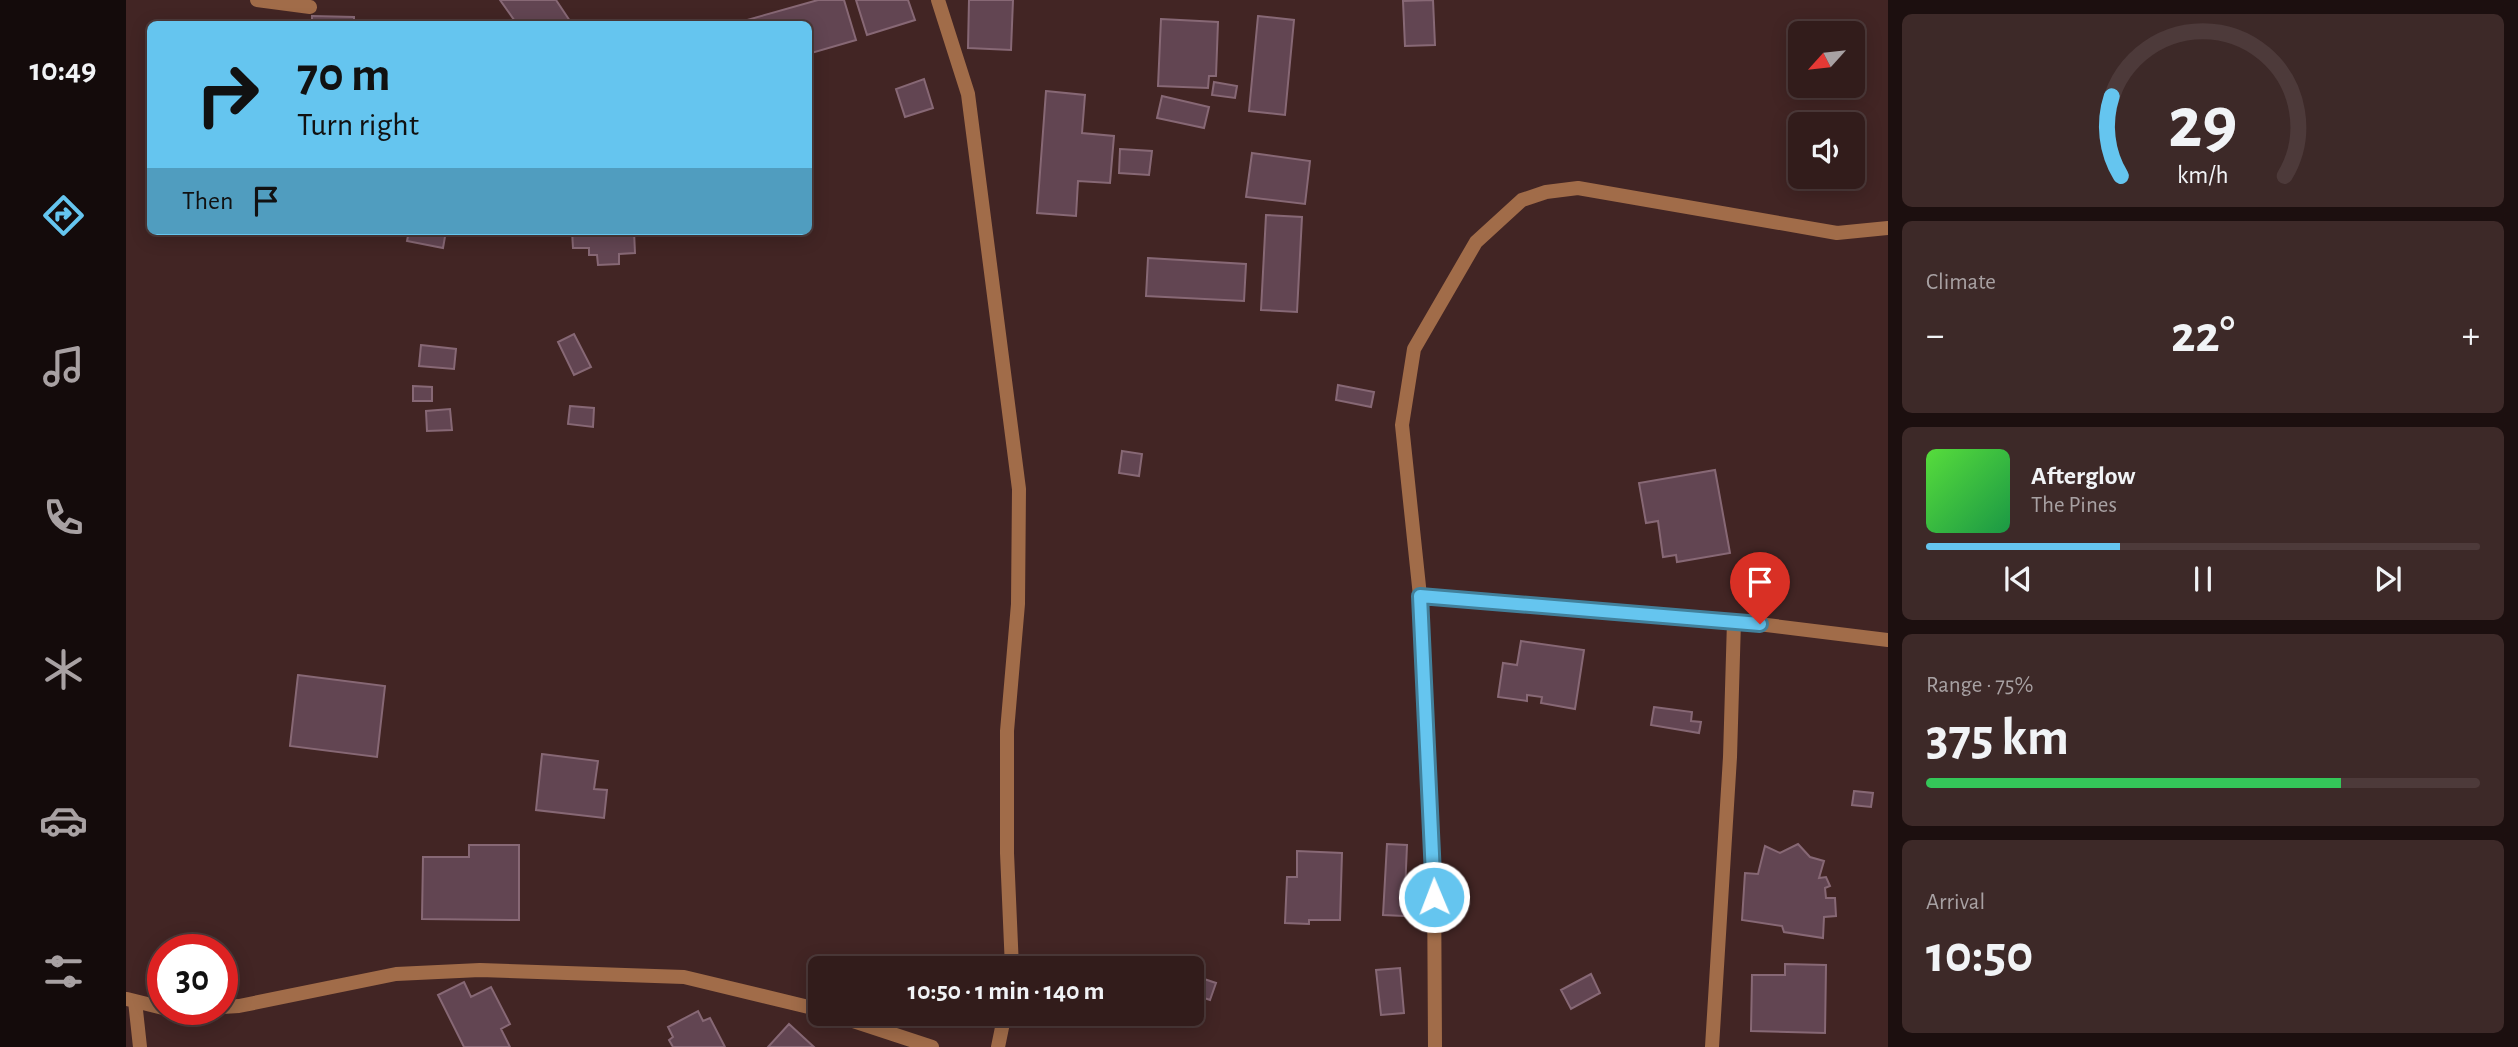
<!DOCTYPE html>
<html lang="en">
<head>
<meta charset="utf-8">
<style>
	:root { --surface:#321c1b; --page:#3d2928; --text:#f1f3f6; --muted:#a8a1a3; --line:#4d3a3a; --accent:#65c5ef }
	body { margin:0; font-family:"Alegreya Sans",sans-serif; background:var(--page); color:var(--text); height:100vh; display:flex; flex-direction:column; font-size:26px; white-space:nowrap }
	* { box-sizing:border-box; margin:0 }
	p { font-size:23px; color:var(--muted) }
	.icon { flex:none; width:38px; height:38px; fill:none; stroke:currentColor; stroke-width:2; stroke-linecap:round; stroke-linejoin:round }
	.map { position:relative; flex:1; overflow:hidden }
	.side { display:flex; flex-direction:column; gap:14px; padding:14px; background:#1c0f0f; width:630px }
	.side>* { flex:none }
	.banner { position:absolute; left:21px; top:21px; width:665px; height:214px; border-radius:10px; box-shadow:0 4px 18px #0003,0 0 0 2px var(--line); background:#65c5ef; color:#111; overflow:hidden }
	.needle { width:46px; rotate:243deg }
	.controls { position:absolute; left:1662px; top:21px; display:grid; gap:14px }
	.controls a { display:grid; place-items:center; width:77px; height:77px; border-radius:10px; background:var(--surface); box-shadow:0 4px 18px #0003,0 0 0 2px var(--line); font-size:35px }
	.speed { position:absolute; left:21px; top:934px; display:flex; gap:14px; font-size:35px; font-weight:700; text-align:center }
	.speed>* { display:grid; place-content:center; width:91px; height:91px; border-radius:50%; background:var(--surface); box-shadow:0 4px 18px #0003,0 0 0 2px var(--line); line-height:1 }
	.speed .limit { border:10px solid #d22; background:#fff; color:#111 }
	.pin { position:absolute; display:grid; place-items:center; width:60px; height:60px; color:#fff; margin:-72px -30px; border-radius:50% 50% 50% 0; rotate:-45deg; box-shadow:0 0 7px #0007 }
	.pin .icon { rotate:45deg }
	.me { position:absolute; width:77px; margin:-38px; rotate:359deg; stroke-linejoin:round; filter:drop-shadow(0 0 5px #0008) }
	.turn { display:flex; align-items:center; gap:24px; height:147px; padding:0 35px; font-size:32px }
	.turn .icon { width:91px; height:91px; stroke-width:2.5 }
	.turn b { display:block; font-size:49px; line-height:60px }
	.then { display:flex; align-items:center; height:66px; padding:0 35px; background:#0003; gap:14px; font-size:26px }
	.big { font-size:52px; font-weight:700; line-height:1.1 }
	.side .widget { flex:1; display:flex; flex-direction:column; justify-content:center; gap:10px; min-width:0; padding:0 24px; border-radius:10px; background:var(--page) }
	.side .dial { align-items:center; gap:0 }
	.dial svg { height:182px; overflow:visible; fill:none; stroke:var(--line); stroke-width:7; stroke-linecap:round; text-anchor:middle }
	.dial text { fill:var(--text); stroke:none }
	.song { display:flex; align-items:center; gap:21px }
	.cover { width:84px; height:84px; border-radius:10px; background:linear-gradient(135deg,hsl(110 70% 55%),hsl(140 70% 35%)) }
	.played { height:7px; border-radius:4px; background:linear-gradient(90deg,var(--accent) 35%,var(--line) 35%) }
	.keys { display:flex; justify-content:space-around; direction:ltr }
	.heat { display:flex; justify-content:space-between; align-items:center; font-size:38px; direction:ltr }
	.charge { height:10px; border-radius:5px; background:linear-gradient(90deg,#34c759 75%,var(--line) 0) }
	.trip { position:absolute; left:682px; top:956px; width:396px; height:70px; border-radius:10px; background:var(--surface); box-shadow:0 4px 18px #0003,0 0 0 2px var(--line); font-weight:700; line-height:70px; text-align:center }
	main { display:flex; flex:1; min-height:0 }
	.tab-bar { display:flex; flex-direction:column; width:126px; justify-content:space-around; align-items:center; background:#140b0b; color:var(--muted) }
	.tab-bar .icon { width:49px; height:49px }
	.tab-bar .current { color:var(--accent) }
	.tab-bar b { font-size:32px; color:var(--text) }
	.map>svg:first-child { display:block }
</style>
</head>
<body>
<main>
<nav class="tab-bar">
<b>10:49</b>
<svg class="icon current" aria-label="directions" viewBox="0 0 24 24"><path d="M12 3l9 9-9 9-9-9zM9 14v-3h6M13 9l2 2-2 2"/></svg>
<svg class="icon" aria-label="music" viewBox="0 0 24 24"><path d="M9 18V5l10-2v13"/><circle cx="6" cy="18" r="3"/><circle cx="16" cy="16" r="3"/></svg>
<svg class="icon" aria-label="phone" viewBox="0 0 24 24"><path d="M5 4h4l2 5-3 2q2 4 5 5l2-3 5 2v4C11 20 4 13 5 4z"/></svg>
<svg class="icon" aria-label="climate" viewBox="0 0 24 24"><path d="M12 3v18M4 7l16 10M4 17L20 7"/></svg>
<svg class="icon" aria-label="car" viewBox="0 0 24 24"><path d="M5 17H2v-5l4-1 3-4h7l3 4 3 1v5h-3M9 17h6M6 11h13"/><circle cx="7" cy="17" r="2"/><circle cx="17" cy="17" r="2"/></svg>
<svg class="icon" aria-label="filters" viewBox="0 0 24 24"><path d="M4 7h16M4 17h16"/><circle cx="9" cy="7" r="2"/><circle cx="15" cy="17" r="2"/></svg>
</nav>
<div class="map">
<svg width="1762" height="1047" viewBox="0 0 1762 1047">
	<rect width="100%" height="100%" fill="#422524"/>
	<path fill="#624552" stroke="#876875" stroke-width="2" d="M374,0H430L446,24H391Z
		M692,0H718L730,40L682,54V24H607Z
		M730,0H782L789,20L741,35Z
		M843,0H887L885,50L842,48Z
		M1307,0L1309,45L1279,46L1277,1Z
		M186,16L228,17V24H186Z
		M1132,16L1168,20L1159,115L1123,111Z
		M1035,19L1092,22L1090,76H1083L1082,88L1032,86Z
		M798,79L807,108L779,117L770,89Z
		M1088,82L1111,86L1109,98L1086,95Z
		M920,91L959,95L956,133L988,136L984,183L952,181L950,216L911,213Z
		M1036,96L1083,107L1078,128L1031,118Z
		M994,149L1026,151L1023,175L993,173Z
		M1126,153L1184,161L1179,204L1120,197Z
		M1140,215L1176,217L1171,312L1135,310Z
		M283,231H320L317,248L281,241Z
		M446,231H508L509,253L493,254V264L472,265L471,255H463V248H447Z
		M1022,258L1120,264L1118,301L1020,296Z
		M448,334L465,367L448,375L432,342Z
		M295,345L330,349L328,369L293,366Z
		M1212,385L1248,392L1245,407L1210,400Z
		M287,386L306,387V401H287Z
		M444,406L468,408L467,427L442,424Z
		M324,409L326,430L301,431L300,411Z
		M996,451L1016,454L1013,476L993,473Z
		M1589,470L1604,553L1551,562L1550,555L1537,557L1532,521L1520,523L1513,483Z
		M1395,641L1458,650L1449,709L1415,703L1416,697L1401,695V701L1372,697L1377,663L1391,665Z
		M172,675L259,686L251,757L164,746Z
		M1528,707L1566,712L1565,721L1575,722L1573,733L1525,725Z
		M416,754L472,761L468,789L481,790L478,818L410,810Z
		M1728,791L1747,793L1745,807L1726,805Z
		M1261,844L1281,845L1278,916L1257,915Z
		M1672,844L1684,857L1698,861L1693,878L1700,877L1704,886L1699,888L1700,898H1709L1710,916L1698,917L1697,938L1658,932L1656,926L1616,920L1619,873L1632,874L1639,846L1654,853Z
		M343,845H393V920L296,919L297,857H343Z
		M1171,851L1216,853L1214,920H1183V924L1159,923L1161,877H1171Z
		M1659,964L1700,965L1699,1033L1625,1031L1626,975H1659Z
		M1274,968L1278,1013L1255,1015L1250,970Z
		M1465,974L1474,993L1445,1009L1435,990Z
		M1066,975L1090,983L1084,1000L1066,994Z
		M338,982L345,997L365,987L384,1024L375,1029L384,1047H338L312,995Z
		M572,1011L577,1021L584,1018L599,1047H547L543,1040L547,1037L542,1027Z
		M812,1013H839L838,1025L811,1021Z
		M663,1024L688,1047H642Z"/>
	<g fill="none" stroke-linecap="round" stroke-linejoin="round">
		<path stroke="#a16c49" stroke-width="14" d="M131,0L184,7"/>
		<path stroke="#a16c49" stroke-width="14" d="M812,0L842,94L893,489L892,604L881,731V853L886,968
			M1294,596L1608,621L1762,640
			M1,999L37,1008
			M9,1001L14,1047
			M96,1007L113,1006L270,974L354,970L558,977L695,1010
			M703,1013L806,1047
			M872,1047L879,1013
			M1309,1047L1308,872L1294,596L1276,425L1288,349L1350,242L1396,200L1420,192L1452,188L1711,233L1762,228
			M1586,1047L1604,757L1608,621"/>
	</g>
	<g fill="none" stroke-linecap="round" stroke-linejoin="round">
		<g stroke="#42809b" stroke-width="18">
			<path id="route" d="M1308,897L1294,596L1634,624"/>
		</g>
		<use href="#route" stroke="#65c5ef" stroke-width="12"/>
	</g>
</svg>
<div class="controls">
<a><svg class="needle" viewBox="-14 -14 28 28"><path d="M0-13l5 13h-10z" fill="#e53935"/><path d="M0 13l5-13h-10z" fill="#a8a1a3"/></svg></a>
<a><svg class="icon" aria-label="sound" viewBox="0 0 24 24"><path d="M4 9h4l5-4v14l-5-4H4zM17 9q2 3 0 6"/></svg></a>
</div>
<div class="speed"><div class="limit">30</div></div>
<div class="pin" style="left:1634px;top:624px;background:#d93025"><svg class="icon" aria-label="arrive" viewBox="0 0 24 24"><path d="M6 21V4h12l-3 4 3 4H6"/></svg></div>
<svg class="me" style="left:1308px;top:897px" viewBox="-20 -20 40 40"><circle r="17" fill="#65c5ef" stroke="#fff" stroke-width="3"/><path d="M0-11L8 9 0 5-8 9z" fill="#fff"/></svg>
<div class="trip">10:50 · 1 min · 140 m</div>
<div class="banner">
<div class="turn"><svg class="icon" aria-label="right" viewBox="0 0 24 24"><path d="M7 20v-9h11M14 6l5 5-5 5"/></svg><div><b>70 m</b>Turn right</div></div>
<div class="then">Then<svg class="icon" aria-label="arrive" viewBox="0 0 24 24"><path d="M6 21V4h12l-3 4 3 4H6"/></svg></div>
</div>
</div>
<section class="side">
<div class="widget dial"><svg viewBox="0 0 100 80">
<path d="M14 69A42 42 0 1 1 86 69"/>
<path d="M14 69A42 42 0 0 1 10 34" stroke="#65c5ef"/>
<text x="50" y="56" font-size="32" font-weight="700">29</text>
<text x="50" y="72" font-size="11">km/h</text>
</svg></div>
<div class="widget"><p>Climate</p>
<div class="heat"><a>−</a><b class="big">22°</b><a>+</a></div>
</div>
<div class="widget">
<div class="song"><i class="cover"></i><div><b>Afterglow</b><p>The Pines</p></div></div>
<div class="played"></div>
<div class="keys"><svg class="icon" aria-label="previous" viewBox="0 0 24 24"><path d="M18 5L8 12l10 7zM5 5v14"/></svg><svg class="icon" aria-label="pause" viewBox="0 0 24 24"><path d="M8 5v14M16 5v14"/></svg><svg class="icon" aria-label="next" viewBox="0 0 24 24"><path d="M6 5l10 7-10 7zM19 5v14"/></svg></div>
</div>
<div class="widget"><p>Range · 75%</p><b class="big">375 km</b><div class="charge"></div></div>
<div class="widget"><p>Arrival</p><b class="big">10:50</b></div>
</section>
</main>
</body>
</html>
